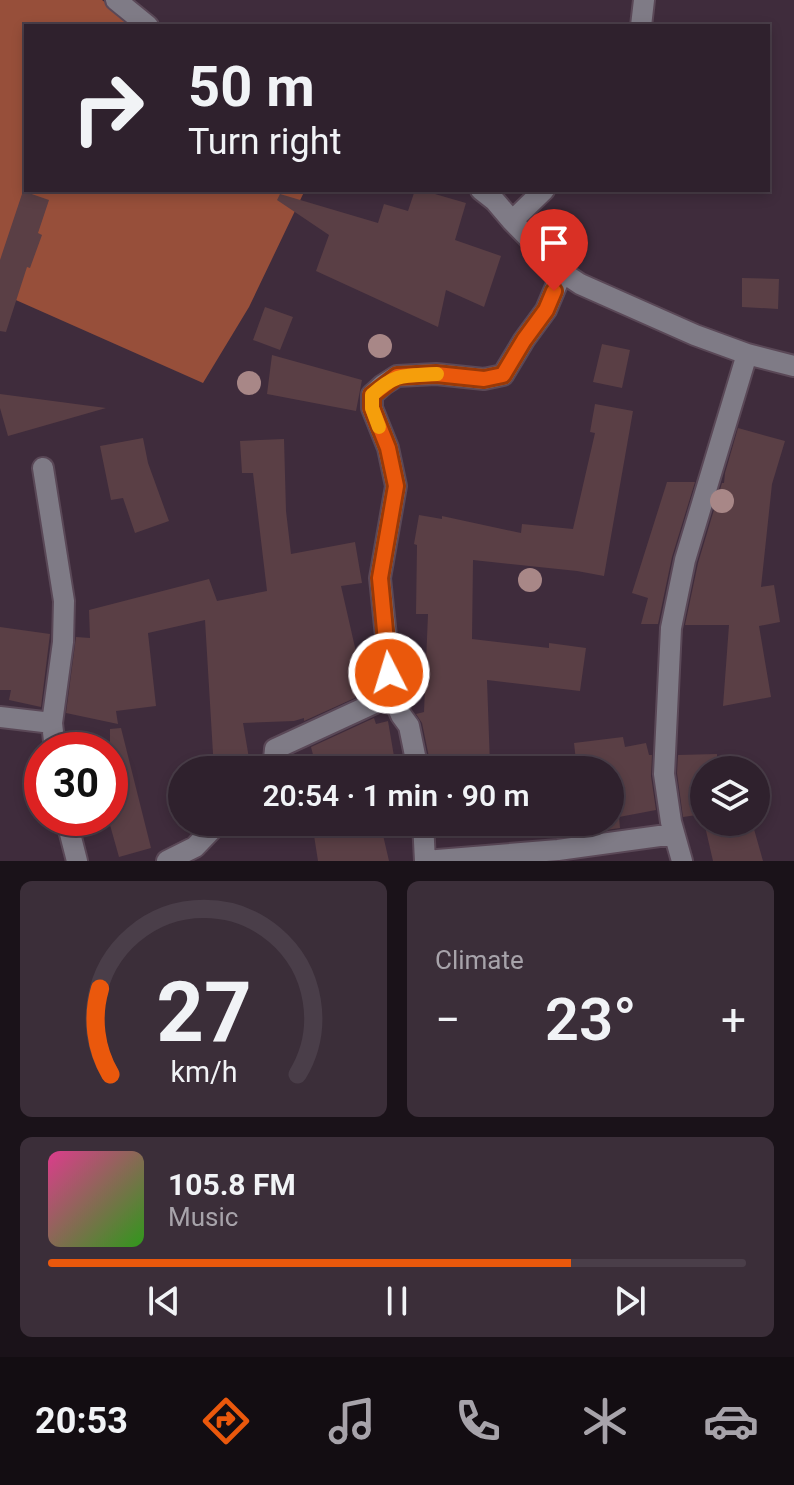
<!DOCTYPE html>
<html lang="en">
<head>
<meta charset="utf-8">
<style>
	:root { --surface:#2f212d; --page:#3b2e39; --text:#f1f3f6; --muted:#a7a3aa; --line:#4a3e49; --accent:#ea580c }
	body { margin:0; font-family:Roboto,sans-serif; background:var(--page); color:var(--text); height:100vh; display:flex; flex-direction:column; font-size:30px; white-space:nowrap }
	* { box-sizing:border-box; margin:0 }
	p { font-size:26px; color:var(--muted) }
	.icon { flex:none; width:44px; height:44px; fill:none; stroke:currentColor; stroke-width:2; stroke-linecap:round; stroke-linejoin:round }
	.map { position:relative; height:861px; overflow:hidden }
	.details { display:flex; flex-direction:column; gap:20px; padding:20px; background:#1a1219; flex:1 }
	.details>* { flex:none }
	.hud { position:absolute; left:24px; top:24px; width:746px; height:168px; border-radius:0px; box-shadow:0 4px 12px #0003,0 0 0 2px var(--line); background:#2f212d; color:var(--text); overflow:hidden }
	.controls { position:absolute; left:690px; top:756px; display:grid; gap:16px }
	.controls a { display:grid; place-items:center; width:80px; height:80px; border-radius:50%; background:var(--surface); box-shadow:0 4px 12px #0003,0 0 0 2px var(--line); font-size:40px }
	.speed { position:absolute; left:24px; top:732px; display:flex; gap:16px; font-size:40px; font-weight:700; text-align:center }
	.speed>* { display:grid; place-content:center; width:104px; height:104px; border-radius:50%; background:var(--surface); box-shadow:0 4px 12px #0003,0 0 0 2px var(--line); line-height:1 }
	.speed .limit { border:12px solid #d22; background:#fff; color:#111 }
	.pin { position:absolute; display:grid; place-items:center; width:68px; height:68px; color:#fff; margin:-82px -34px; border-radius:50% 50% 50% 0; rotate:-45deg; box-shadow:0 0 8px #0007 }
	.pin .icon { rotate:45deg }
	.me { position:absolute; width:88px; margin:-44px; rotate:355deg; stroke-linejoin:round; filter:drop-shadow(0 0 6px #0008) }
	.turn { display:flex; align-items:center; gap:28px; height:168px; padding:0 32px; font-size:36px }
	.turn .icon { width:104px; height:104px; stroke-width:2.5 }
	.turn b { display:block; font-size:56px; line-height:68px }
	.big { font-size:60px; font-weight:600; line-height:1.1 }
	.details .card { flex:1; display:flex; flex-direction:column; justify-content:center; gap:12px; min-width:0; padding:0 28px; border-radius:12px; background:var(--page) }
	.details .dial { align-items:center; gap:0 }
	.dial svg { height:208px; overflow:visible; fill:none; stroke:var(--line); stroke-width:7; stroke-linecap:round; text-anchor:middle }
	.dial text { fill:var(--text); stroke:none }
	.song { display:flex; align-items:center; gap:24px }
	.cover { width:96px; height:96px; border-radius:12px; background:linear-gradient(135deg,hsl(330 70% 55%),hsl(110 70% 35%)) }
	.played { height:8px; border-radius:4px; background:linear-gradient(90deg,var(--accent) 75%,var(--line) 75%) }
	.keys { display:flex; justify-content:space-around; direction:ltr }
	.heat { display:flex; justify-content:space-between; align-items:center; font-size:44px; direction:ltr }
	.details .tiles { flex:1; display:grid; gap:20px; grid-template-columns:1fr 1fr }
	.card:last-child { grid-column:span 2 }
	.trip { position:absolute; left:168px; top:756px; width:456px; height:80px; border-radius:40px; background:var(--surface); box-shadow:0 4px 12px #0003,0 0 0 2px var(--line); font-weight:600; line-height:80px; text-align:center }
	.menu { display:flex; height:128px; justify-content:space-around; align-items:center; background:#130d12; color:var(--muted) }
	.menu .icon { width:56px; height:56px }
	.menu .selected { color:var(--accent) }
	.menu b { font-size:36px; color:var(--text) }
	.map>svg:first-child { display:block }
</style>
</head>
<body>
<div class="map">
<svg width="794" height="861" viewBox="0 0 794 861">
	<rect width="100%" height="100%" fill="#3f2c3c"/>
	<path fill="#974f3a" d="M0,0H102L136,26H26V190H305L249,307L203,383L0,293Z"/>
	<path fill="#5a3f45" d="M415,190H421L466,203L455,240L501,256L484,307L446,290L438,327L316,271L329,235L277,200L280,194L378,223L384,204L408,211Z
		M23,191L49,200L38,233L42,235L30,268L27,267L6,332L0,331V260Z
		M742,278L779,279L778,309L742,307Z
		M265,307L293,317L280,350L253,340Z
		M602,344L630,350L622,388L593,382Z
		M272,355L362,380L356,411L267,394Z
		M0,394L106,408L8,436L0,408Z
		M595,404L633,411L604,576L577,571L473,560L472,639L549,648V643L586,648L580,691L487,680L490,765L431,767L422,723L416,714L424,712L428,614H416L417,545L414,544L419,515L442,519V516L521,533L522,524L573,529L595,433L590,432Z
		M738,428L785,441L772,484L761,587L774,585L780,622L759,626L771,697L723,706L729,625H685L698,563L722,483H724L725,473Z
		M143,438L148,463L169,521L135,533L123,498L111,500L100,446Z
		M284,439L286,511L291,554L355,542L362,583L341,586L359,665L362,664L368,692L304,721V718L294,721L243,723L251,770H214L205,620L148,633L156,706L116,711L118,724L66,713L76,637L90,638L89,610L209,579L217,601L267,591L253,473H242L240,441Z
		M667,482H695L672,557L658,624H641L648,598L632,593Z
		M0,627L50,634L41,707L9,700L11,690H0Z
		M374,718L376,724L388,721L396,768L317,770L311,747Z
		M121,728L151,848L119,857L110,825V729Z
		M623,737L625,747L646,743L649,755H652L651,776L656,810L619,817L620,828L585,833L583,822H610V770H577L574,743Z
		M717,754V770H704V814L683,817L677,773L678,755Z
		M351,822H380L389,861H318L313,829Z
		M704,822H752L763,861H713Z"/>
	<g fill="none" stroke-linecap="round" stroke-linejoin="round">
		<g stroke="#5a4857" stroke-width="24">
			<path id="minor" d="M116,0L148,26
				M641,26L644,0
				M481,190L495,201L512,221L562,272L580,284L695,335L747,354L794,366
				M512,221L544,190
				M43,468L64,601L63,642L52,723L55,750
				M392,695L401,715L409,726L418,770
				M0,717L52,723
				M273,770L275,749L392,695L380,578L396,486L388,448L372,408V395L383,385L397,376L436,374L484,379L503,375L524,340L546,310L562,272
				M66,818L77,861
				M423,822L425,861
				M167,861L195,847L219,822
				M425,861L558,850L674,834
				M682,861L671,822L664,774L671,628L685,560L747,354"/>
		</g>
		<use href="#minor" stroke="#7f7b86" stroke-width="20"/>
	</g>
	<g fill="#a88787">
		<circle cx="380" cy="346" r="12"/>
		<circle cx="249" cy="383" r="12"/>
		<circle cx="722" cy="501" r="12"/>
		<circle cx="530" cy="580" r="12"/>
	</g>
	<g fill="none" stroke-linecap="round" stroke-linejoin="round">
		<g stroke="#983908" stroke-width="20">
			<path id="route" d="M389,673L380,578L396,486L388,448L372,408V395L397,376L436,374L484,379L503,375L524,340L546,310L554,291"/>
		</g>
		<use href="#route" stroke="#ea580c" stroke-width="14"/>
		<path stroke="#f59e0b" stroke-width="14" d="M379,427L372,408V395C397,372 405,376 437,374"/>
	</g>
</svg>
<div class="controls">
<a><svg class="icon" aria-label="layers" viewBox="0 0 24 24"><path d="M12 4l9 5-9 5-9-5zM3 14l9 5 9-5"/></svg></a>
</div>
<div class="speed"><div class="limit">30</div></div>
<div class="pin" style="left:554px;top:291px;background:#d93025"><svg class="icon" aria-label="arrive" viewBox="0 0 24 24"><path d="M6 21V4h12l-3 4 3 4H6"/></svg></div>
<svg class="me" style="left:389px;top:673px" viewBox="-20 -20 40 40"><circle r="17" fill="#ea580c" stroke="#fff" stroke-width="3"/><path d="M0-11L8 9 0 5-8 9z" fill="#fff"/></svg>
<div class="trip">20:54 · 1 min · 90 m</div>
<div class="hud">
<div class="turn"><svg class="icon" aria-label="right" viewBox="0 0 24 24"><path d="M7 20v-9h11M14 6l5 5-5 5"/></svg><div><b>50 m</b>Turn right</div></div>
</div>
</div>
<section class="details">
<div class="tiles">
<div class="card dial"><svg viewBox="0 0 100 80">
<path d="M14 69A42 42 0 1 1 86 69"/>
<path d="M14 69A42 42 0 0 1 10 36" stroke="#ea580c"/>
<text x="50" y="56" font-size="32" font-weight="700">27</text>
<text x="50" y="72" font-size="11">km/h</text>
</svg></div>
<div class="card"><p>Climate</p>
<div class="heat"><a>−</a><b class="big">23°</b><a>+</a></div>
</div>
<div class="card">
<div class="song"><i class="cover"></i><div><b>105.8 FM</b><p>Music</p></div></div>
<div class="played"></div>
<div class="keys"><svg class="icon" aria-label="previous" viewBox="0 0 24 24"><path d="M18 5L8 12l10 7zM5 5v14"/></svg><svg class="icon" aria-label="pause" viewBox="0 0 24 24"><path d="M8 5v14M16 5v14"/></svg><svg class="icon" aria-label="next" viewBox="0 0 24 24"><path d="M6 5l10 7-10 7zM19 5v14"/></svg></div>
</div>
</div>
</section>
<nav class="menu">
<b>20:53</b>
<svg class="icon selected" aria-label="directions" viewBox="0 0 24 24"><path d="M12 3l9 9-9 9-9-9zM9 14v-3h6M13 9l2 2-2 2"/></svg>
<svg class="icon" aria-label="music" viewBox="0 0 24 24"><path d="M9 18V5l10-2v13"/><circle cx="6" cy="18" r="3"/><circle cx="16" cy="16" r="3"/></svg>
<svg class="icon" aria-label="phone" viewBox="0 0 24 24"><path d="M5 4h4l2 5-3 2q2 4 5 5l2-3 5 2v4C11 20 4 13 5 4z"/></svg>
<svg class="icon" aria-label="climate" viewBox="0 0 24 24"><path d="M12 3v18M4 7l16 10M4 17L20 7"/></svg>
<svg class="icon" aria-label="car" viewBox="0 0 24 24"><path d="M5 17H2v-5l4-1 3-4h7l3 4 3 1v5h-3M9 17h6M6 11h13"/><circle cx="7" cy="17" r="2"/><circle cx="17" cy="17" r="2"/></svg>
</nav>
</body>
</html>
